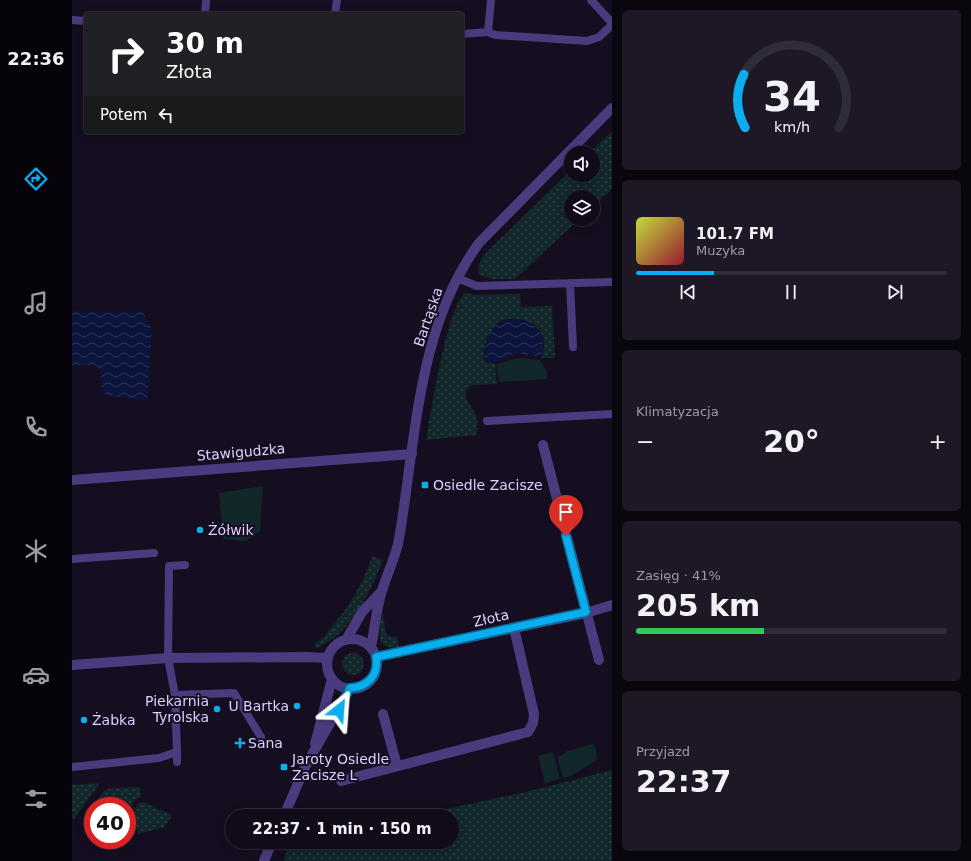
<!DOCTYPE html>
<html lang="pl">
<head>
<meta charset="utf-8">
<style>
	:root { --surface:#100a19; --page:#1e1826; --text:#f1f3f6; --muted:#9c9aa2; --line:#302b38; --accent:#0aadee }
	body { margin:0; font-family:"DejaVu Sans",sans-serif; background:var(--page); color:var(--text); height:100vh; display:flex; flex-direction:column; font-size:15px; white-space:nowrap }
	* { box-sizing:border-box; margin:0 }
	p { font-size:13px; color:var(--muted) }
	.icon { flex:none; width:22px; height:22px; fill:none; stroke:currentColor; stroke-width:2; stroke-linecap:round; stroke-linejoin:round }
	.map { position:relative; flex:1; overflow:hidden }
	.sheet { display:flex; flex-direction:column; gap:10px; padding:10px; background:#09060e; width:359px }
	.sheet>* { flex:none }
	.banner { position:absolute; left:12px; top:12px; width:380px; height:122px; border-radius:4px; box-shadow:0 2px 10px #0003,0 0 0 1px var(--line); background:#202124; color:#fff; overflow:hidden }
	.fabs { position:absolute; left:492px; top:146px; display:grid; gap:8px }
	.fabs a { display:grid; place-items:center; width:36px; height:36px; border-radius:50%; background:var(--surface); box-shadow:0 2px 10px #0003,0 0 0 1px var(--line); font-size:20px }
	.speed { position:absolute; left:12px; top:797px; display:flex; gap:8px; font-size:20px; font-weight:700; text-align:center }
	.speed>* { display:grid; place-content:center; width:52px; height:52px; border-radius:50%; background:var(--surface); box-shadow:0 2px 10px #0003,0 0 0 1px var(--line); line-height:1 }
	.speed .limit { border:6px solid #d22; background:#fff; color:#111 }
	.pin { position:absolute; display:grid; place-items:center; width:34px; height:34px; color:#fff; margin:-41px -17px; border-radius:50% 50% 50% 0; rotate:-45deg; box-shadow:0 0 4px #0007 }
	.pin .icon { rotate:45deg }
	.me { position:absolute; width:44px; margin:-22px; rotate:28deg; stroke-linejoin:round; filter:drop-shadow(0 0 3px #0008) }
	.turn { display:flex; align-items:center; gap:14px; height:84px; padding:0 16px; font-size:18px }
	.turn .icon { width:52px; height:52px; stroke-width:2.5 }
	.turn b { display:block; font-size:28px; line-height:34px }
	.then { display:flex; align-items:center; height:38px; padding:0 16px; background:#0003; gap:8px; font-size:15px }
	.big { font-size:30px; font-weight:700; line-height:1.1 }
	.sheet .tile { flex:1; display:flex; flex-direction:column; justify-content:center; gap:6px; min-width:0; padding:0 14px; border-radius:6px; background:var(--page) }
	.sheet .dial { align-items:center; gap:0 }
	.dial svg { height:104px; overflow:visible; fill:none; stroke:var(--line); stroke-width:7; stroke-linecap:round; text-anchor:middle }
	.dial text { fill:var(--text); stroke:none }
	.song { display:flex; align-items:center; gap:12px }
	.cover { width:48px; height:48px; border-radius:6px; background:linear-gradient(135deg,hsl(70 70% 55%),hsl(350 70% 35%)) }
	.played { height:4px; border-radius:2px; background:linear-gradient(90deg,var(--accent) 25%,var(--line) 25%) }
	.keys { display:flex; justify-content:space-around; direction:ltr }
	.heat { display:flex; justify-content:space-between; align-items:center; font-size:22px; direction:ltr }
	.charge { height:6px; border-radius:3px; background:linear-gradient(90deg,#34c759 41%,var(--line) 0) }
	.trip { position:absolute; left:153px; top:809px; width:234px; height:40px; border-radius:20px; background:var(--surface); box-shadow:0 2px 10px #0003,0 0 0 1px var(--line); font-weight:700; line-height:40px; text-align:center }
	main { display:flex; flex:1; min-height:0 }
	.tab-bar { display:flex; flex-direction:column; width:72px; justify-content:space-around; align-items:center; background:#06040a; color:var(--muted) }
	.tab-bar .icon { width:28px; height:28px }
	.tab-bar .on { color:var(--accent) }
	.tab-bar b { font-size:18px; color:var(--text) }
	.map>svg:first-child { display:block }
</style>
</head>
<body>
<main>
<nav class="tab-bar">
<b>22:36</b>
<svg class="icon on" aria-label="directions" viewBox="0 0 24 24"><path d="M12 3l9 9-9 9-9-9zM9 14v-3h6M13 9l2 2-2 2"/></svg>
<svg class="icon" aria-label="music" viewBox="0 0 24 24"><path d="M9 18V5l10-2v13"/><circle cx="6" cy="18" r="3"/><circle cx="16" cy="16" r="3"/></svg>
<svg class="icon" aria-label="phone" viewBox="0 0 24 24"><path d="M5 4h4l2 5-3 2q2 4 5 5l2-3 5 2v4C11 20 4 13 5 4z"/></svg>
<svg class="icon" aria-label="climate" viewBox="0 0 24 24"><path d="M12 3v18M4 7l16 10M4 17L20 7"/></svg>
<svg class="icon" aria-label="car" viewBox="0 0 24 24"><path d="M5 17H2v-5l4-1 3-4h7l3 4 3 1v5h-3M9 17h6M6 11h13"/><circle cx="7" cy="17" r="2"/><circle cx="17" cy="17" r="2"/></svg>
<svg class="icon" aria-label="filters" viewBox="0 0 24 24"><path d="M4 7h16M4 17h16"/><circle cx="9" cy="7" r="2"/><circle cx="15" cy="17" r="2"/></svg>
</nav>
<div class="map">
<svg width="540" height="861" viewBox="0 0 540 861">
	<defs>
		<pattern id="grass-dots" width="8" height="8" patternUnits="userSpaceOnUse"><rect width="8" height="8" fill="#11272a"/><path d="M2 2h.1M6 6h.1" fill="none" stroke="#33454a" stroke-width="1.8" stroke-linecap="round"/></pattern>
		<pattern id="water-waves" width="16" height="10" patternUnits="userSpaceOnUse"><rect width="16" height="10" fill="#0b143c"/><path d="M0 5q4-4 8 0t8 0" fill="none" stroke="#2e3559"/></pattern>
	</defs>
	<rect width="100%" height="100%" fill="#150e21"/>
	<path fill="url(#grass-dots)" d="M540,131V189L521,206V197H499V219H507L443,279H420L407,275L406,265L414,253L499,170V175H521V153H517Z
		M393,293L402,295L448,294L449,307L480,306L483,358H469C482,328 451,311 426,322L415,338L411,357L414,363H423L425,384L401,385C384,395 401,406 404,415C406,421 405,429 405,435L354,440C359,415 375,305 393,293Z
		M300,556L311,560C299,590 277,638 243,648V643L250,639C273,612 289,591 300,556Z
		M311,613L314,634L318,637H325L327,648L315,647L308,641V624Z
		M270 664a11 11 0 1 1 22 0a11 11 0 1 1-22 0Z
		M540,770V861H212L216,846L234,842H380V816H343L462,790Z
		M28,783L2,819L0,817V785Z
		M68,787L69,797L63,799L58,809L55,806L30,793L36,788Z
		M71,802L100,815L93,827L66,834L60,814L66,803Z"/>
	<path fill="#11272a" d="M446,358L468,360L475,371V379L427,382L424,364Z
		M191,486L188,531L174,541L151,539L147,493Z
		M522,744L526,759L499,776L491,778L485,756L491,755L495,751Z
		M481,752L488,779L473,783L466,756Z
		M30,793L52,806H22Z"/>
	<path fill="url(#water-waves)" d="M70,310L80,329L75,401L30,394L29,374L24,365H0V311L46,313Z
		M446,319C451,321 459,323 464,327C472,334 473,349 468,357L446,353L423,362H414C409,352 417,329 427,323C432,320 440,320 446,319Z"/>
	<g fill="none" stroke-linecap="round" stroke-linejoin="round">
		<path stroke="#4a3b7e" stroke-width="8" d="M419,0L416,32L423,35L515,41L527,37L540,25
			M519,0L540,23
			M133,14L134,0
			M263,14L265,0
			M0,20L14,21
			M390,34L416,32
			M385,278L405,286L540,282
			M498,283L501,347
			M415,421L540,414
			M0,559L82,553
			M103,695L162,693L189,737
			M105,762V752
			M0,767L87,758L105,752L103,695L96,658L97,566L113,565"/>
		<path stroke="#4a3b7e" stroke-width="10" d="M471,445L527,660
			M0,480L340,454
			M304,657L514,613L540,605
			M0,665L96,658L234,657L256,658
			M311,714L325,766
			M269,781L456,732L461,723L462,714L442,628"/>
		<path stroke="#4a3b7e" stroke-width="10" d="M255 664a25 25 0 1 1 50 0a25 25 0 1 1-50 0Z
			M274,640L290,612L309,592
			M299,647C303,629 304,608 310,591C315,573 324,557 327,539C344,439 345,328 407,243L540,108
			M243,744L260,679
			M212,816L233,767L278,688
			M192,861L200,842"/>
	</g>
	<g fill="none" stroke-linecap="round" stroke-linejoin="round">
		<g stroke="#06709b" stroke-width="10">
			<path id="route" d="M267,710L278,688C296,687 307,675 304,657L514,612L494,536"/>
		</g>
		<use href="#route" stroke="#0aadee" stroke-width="7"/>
	</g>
	<g fill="#0aadee" stroke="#150e21" stroke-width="1.5">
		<rect x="349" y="481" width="8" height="8" rx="2"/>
		<circle cx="128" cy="530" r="4"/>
		<circle cx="225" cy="706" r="4"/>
		<circle cx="145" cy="709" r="4"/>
		<circle cx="12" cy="720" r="4"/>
		<path d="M166 737h4v4h4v4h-4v4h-4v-4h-4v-4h4z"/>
		<rect x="208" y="763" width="8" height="8" rx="2"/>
	</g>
	<g text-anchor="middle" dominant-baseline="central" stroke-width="4" stroke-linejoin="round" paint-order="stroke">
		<g font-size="14" fill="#ddd0fd" stroke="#150e21">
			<text transform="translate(356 317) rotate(-71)">Bartąska</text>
			<text transform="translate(169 452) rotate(-5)">Stawigudzka</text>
			<text transform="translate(419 618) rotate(-13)">Złota</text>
		</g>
		<g font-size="14" fill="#ddd0fd" stroke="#150e21" text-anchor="start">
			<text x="361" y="485">Osiedle Zacisze</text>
			<text x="136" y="530">Żółwik</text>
			<text x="137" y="701" text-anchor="end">Piekarnia<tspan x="137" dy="16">Tyrolska</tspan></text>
			<text x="217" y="706" text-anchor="end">U Bartka</text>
			<text x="20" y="720">Żabka</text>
			<text x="176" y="743">Sana</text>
			<text x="220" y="759">Jaroty Osiedle<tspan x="220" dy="16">Zacisze L</tspan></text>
		</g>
	</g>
</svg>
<div class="fabs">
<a><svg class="icon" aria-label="sound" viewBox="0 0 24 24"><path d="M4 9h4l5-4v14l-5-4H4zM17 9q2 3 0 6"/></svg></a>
<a><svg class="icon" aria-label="layers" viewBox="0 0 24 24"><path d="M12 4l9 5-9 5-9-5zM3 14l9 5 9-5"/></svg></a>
</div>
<div class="speed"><div class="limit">40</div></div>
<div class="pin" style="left:494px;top:536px;background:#d93025"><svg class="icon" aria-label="arrive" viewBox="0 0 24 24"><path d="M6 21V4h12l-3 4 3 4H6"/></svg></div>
<svg class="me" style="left:267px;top:710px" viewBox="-20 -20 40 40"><path d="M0-17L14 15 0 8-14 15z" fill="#0aadee" stroke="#fff" stroke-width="4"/></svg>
<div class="trip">22:37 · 1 min · 150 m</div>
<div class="banner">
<div class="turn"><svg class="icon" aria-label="right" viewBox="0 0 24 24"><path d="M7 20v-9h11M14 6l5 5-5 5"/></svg><div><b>30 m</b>Złota</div></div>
<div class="then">Potem<svg class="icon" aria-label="left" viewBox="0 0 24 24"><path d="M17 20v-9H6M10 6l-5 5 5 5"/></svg></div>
</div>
</div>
<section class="sheet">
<div class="tile dial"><svg viewBox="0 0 100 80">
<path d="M14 69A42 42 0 1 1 86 69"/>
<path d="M14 69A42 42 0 0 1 13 28" stroke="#0aadee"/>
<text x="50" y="56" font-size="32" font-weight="700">34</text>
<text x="50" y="72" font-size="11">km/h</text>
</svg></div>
<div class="tile">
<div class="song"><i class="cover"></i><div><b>101.7 FM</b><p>Muzyka</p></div></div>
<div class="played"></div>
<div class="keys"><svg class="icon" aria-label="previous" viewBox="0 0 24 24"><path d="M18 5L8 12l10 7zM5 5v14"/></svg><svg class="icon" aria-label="pause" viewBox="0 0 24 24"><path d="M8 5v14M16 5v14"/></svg><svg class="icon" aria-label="next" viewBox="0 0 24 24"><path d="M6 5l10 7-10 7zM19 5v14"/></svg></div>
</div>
<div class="tile"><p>Klimatyzacja</p>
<div class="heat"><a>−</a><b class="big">20°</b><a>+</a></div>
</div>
<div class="tile"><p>Zasięg · 41%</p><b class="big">205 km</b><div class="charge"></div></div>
<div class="tile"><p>Przyjazd</p><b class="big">22:37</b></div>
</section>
</main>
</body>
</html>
